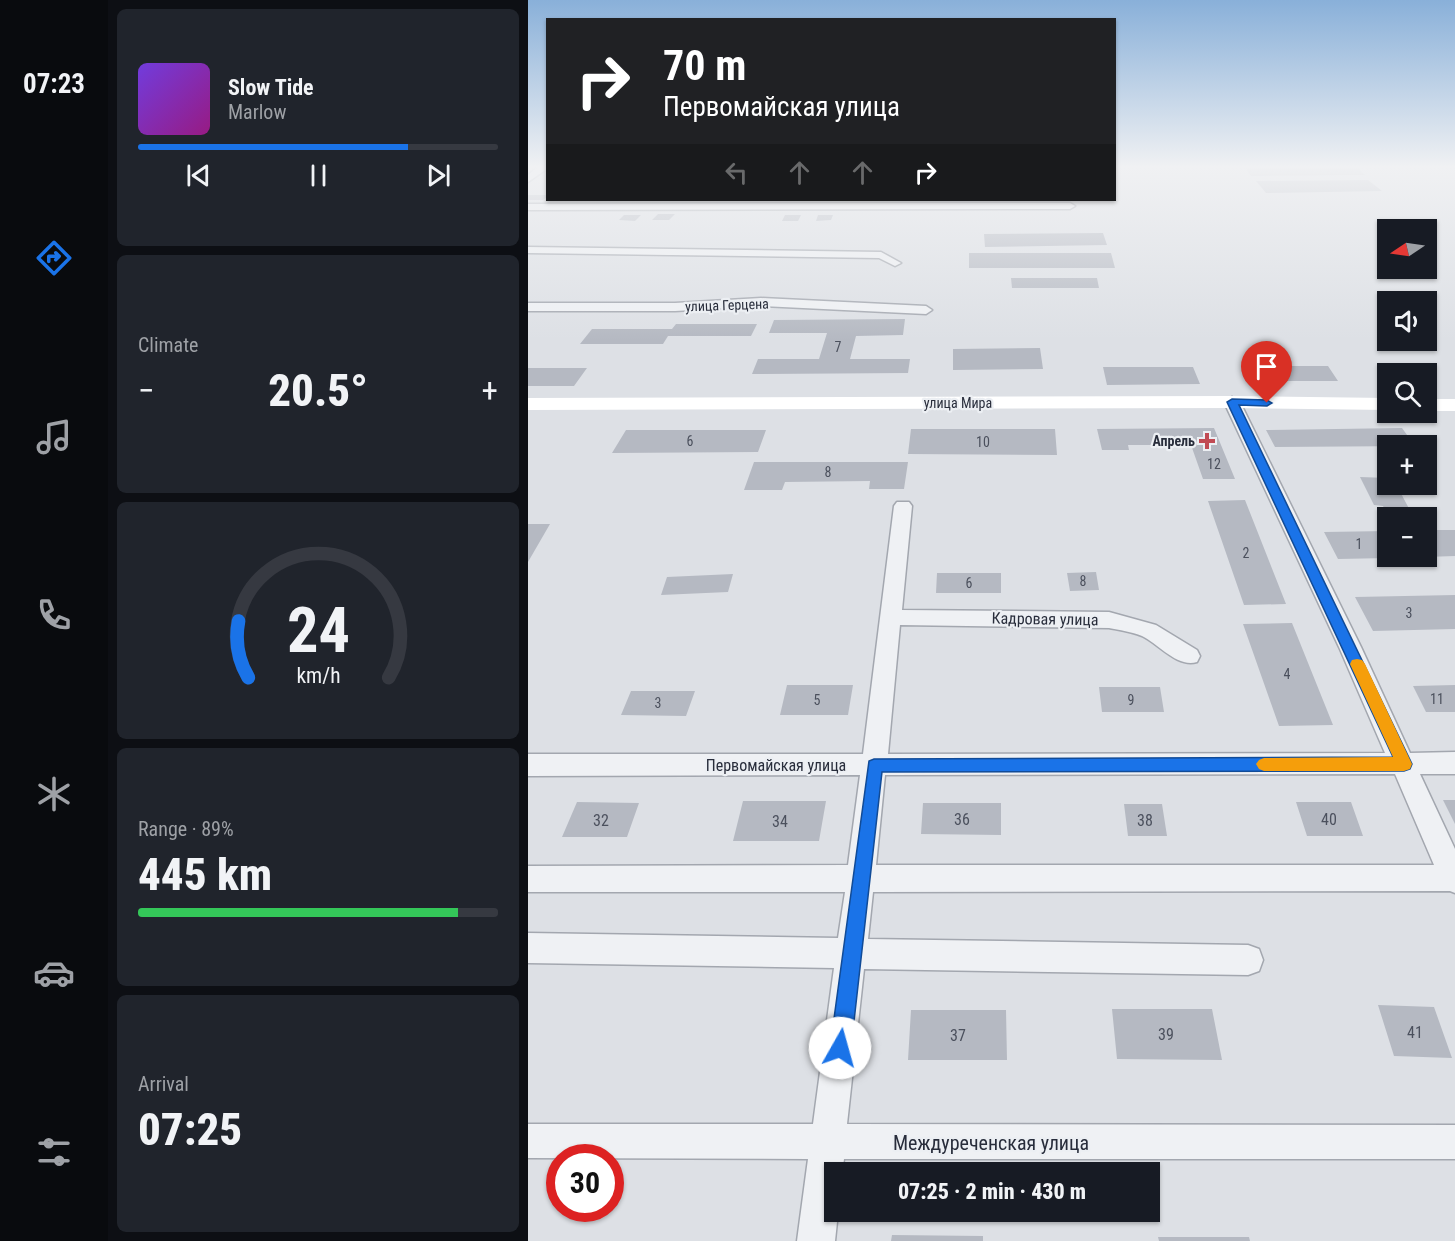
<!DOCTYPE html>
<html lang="en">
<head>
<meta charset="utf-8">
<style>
	:root { --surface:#171b24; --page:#20242c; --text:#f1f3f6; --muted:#9ea1a6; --line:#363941; --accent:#1a73e8 }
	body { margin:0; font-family:"Roboto Condensed",sans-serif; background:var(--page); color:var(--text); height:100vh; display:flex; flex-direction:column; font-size:22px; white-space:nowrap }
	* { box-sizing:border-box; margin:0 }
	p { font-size:20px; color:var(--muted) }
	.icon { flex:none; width:33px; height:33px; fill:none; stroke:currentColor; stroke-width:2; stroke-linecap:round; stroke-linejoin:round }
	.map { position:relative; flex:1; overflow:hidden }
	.sheet { display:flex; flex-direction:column; gap:9px; padding:9px; background:#0d0f14; width:420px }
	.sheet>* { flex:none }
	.banner { position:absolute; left:18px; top:18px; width:570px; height:183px; border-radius:0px; box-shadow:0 2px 4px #0004; background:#202124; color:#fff; overflow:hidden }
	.needle { width:39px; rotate:257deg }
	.fabs { position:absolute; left:849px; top:219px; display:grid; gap:12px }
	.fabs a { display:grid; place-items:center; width:60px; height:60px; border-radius:0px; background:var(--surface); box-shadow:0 2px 4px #0004; font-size:30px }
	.speed { position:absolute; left:18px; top:1144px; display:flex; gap:12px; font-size:30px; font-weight:700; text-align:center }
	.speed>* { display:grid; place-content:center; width:78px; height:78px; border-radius:50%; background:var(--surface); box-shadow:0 2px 4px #0004; line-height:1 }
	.speed .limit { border:9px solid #d22; background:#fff; color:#111 }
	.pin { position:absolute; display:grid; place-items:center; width:51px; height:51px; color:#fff; margin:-62px -26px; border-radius:50% 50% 50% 0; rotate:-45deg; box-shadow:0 0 6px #0007 }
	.pin .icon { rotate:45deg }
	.me { position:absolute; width:66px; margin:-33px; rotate:7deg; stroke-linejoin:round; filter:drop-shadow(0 0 4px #0008) }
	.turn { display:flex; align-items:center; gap:21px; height:126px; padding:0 18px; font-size:27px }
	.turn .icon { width:78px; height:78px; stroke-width:2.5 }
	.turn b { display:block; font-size:42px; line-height:51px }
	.lanes { display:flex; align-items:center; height:57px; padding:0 18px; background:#0003; justify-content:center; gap:30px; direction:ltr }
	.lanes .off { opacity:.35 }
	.big { font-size:45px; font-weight:800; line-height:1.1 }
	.sheet .widget { flex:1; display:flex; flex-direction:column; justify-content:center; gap:9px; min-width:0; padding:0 21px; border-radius:9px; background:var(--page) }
	.sheet .dial { align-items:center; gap:0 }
	.dial svg { height:156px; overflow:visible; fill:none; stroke:var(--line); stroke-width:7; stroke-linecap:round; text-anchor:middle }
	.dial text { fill:var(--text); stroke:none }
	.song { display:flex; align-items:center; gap:18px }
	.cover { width:72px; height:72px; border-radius:9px; background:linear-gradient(135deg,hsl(260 70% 55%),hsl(310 70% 35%)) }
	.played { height:6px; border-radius:3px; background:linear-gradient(90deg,var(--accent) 75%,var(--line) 75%) }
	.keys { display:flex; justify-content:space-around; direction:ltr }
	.heat { display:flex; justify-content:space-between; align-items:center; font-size:33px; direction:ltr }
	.charge { height:9px; border-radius:4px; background:linear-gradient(90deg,#34c759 89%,var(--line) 0) }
	.trip { position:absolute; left:296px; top:1162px; width:336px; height:60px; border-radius:0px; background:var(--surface); box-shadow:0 2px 4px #0004; font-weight:800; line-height:60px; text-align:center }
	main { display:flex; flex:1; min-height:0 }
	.tab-bar { display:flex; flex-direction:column; width:108px; justify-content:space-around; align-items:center; background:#090b0e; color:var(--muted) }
	.tab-bar .icon { width:42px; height:42px }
	.tab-bar .selected { color:var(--accent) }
	.tab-bar b { font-size:27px; color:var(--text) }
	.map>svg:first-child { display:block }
</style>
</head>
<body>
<main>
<nav class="tab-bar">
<b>07:23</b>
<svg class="icon selected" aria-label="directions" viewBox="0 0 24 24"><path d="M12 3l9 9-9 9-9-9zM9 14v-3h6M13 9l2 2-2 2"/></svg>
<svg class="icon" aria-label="music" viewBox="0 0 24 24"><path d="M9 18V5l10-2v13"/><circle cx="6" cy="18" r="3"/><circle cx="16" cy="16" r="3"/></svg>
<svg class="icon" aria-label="phone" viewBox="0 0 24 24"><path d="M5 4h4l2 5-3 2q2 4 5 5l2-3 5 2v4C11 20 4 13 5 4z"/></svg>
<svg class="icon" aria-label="climate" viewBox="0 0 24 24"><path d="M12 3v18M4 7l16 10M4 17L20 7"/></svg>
<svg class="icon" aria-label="car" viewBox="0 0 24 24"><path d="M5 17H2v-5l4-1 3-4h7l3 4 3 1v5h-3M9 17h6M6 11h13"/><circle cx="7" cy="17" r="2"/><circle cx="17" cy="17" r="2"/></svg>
<svg class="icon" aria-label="filters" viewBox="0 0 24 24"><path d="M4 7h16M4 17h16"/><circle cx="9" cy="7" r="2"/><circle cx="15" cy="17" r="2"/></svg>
</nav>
<section class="sheet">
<div class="widget">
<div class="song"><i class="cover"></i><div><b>Slow Tide</b><p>Marlow</p></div></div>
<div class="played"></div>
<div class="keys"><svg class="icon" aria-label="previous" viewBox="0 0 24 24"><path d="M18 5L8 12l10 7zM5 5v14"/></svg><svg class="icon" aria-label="pause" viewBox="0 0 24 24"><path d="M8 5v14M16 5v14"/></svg><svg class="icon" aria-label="next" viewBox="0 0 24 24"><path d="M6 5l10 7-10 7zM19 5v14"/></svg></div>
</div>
<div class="widget"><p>Climate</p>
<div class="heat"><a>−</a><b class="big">20.5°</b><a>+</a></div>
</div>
<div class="widget dial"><svg viewBox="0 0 100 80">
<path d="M14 69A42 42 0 1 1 86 69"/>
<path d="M14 69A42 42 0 0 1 9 40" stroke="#1a73e8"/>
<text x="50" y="56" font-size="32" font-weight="700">24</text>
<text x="50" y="72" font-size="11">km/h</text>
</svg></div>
<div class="widget"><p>Range · 89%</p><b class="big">445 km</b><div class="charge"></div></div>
<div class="widget"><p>Arrival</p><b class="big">07:25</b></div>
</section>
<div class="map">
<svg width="927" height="1241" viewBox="0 0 927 1241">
	<rect width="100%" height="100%" fill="#dde0e5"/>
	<path fill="#b5b9c2" d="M716,166H827L837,175L723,176Z
		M840,180L854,191L738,193L728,181Z
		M0,195H20V196L15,200H0Z
		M130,214H147L141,220H124Z
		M96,215H113L107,221L91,220Z
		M257,215H273L270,221H254Z
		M290,215H305L303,220L288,221Z
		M575,233L579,245L457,247L456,234Z
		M441,253H583L587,268H441Z
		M483,278H569L571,288H484Z
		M377,319L375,335L328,336L322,359H382L380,373L224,374L230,359H291L299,333H241L246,320Z
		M148,324H229L223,336H140L135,344H52L64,329H144Z
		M512,348L515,369L425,370V349Z
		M720,366H800L810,381H727Z
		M575,367H665L672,384L579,385Z
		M0,368H59L46,386H0Z
		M686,428L707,479H675L663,445H600L601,450H574L569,429Z
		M874,428L887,446L747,447L738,430Z
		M383,429H527L529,455L380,454Z
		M98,430H238L230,452L84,453Z
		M226,462H380L376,489H341L342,481L257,482L254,490H216Z
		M832,477L860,478V484H868L886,518L861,517L855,506L846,505Z
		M717,500L758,604L716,605L680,501Z
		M0,524H22L0,562Z
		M898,530H927V556L898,557Z
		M860,531V558L810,559L796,532Z
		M568,572L571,590L542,591L539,573Z
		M409,573H473V593H408Z
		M205,574L200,592L133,595L139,577Z
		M927,595V629L845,631L827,597Z
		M764,623L805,725L751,726L715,624Z
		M259,685H325L320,715H252Z
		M927,685V712H898L885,686Z
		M571,687H632L636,712H574Z
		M103,691H167L158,716L93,715Z
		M915,800H927V824Z
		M215,801H298L291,841H205Z
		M49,802L111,803L99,837H34Z
		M768,802H823L835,836H779Z
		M395,803H473V835L393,834Z
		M596,804H634L639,836H600Z
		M850,1005L906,1007L924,1058L866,1056Z
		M584,1009H684L694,1060L589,1059Z
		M383,1010H478L479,1060H380Z
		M364,1235L455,1236V1241H363Z
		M630,1237H721L722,1241H631Z"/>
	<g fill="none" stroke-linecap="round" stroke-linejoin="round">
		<g stroke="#a3a7af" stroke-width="3">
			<path id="minor" d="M11,166H20V168L0,182V175Z
				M0,204L542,203L547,206L542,209L0,210Z
				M0,247L353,252L373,263L367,266L351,258L0,253Z
				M233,298L398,306L404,310L398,314L233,306L147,311H0V303H147Z
				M704,397L712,402L833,647L882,753L927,752V774H892L927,849V893L922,891L345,892L340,939L720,945L731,949L735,960L731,971L720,975L336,969L319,1124L927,1125V1159H316L314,1173H306V1212H310L307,1241H269L280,1159L0,1158V1124H285L306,968L0,963V933L310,938L317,892H0V866L320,865L332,775L0,776V754H335L366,506L369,502H381L384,506L374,610L581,612L628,625L669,650L672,656L669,662C649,668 631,644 614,636C604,632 591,630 581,628L372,625L360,754L857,753L811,647L696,402ZM867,774L906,865H348L357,775Z"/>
		</g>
		<use href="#minor" fill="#eff1f4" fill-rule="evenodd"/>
		<path fill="#fff" fill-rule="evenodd" d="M704,396L860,398V410L704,408L0,410V398Z
			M898,399H927V411H898Z"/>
		<path stroke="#787e8e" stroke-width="2" stroke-dasharray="1.5 3" stroke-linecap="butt" d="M913,166L927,167"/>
	</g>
	<linearGradient id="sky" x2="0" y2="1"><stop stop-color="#89b0d9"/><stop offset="0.49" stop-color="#f0f1f3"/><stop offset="1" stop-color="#f0f1f3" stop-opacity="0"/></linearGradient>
	<rect width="927" height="340" fill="url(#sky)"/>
	<path fill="#1a73e8" stroke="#114b97" stroke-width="1.5" d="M704,399L739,400L744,403L739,406L711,405L884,764L882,769L876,771L354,772L323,1048L320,1056L312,1059L305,1056L302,1048L341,761L346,759L865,757L699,402Z"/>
	<path fill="#f59e0b" d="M829,659L834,660L837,664L884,764L882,769L876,771H736L731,769L728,764L731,760L736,758L865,757L822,664L824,660Z"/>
	<path fill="#c14b54" stroke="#eceff3" stroke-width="2" d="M676 432h6v6h6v6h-6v6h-6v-6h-6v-6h6z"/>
	<g text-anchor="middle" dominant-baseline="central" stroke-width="4.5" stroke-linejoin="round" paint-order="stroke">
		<g font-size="14" fill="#282d3b" stroke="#eceff3">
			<text transform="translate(199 305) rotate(-2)">улица Герцена</text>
			<text x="430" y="403">улица Мира</text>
		</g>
		<g font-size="14" fill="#4b505d">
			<text x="310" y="347">7</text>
			<text x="162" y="441">6</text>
			<text x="455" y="442">10</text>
			<text x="686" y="464">12</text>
			<text x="300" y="472">8</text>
			<text x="831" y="544">1</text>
			<text x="718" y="553">2</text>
			<text x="555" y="581">8</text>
			<text x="441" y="583">6</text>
			<text x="881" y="613">3</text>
			<text x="759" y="674">4</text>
			<text x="909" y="699">11</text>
			<text x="289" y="700">5</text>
			<text x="603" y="700">9</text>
			<text x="130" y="703">3</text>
		</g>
		<g font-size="14" font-weight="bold" fill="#282d3b" stroke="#eceff3" text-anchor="end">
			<text x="667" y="441">Апрель</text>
		</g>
		<g font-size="16" fill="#282d3b" stroke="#eceff3">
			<text transform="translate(517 619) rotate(1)">Кадровая улица</text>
			<text x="248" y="765">Первомайская улица</text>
		</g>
		<g font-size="16" fill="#4b505d">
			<text x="434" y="819">36</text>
			<text x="801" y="819">40</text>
			<text x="73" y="820">32</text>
			<text x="617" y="820">38</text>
			<text x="252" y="821">34</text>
			<text x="887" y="1032">41</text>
			<text x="638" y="1034">39</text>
			<text x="430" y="1035">37</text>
		</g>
		<g font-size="20" fill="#282d3b" stroke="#eceff3">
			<text x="463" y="1143">Междуреченская улица</text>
		</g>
	</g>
</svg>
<div class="fabs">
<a><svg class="needle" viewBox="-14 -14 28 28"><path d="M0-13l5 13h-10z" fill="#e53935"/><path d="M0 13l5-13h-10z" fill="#9ea1a6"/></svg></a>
<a><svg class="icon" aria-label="sound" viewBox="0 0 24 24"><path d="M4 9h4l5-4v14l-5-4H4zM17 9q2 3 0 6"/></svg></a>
<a><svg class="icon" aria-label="search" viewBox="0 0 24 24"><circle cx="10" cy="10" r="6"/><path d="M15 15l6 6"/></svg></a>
<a>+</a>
<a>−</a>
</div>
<div class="speed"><div class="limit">30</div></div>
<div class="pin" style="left:739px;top:403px;background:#d93025"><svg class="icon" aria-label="arrive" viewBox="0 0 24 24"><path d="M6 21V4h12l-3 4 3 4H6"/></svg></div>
<svg class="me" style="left:312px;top:1048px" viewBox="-20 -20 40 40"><circle r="19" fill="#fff"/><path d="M0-13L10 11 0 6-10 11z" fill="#1a73e8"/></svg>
<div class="trip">07:25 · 2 min · 430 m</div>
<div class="banner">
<div class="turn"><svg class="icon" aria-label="right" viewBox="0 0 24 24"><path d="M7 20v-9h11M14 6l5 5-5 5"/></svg><div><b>70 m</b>Первомайская улица</div></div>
<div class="lanes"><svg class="icon off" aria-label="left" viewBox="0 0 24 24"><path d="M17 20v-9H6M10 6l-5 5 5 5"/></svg><svg class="icon off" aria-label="ahead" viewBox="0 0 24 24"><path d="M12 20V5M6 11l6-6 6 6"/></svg><svg class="icon off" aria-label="ahead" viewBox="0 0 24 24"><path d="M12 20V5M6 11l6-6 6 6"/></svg><svg class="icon" aria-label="right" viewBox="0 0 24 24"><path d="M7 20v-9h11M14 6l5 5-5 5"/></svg></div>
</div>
</div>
</main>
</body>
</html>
